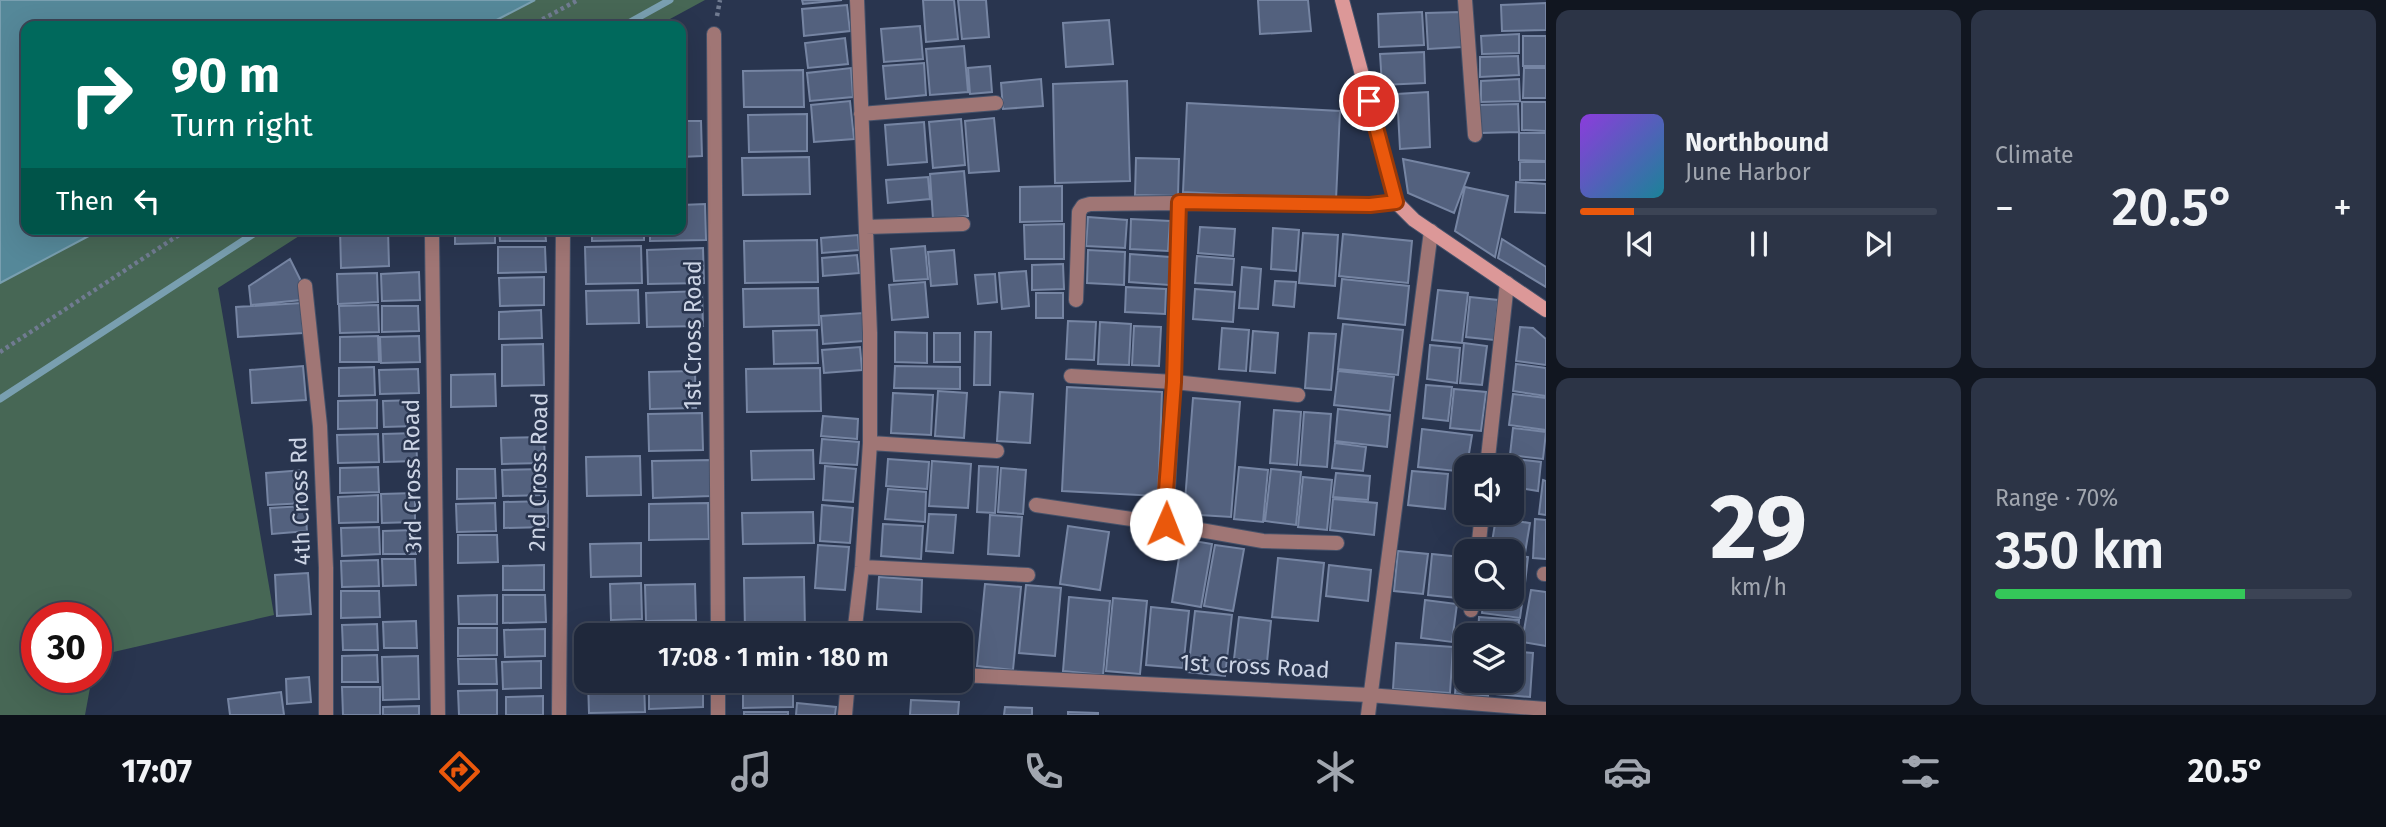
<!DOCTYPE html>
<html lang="en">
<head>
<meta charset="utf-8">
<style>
	:root { --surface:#1f283b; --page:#2c3446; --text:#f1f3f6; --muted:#a1a6af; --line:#3c4455; --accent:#ea580c }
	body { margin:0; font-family:"Fira Sans",sans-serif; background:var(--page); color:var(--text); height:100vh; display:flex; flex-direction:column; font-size:26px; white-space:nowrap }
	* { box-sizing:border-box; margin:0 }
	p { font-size:23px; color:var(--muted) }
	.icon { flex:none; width:38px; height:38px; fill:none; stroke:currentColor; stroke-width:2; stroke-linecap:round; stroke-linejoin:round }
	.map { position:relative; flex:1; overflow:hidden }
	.side { display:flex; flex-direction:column; gap:10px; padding:10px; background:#111620; width:840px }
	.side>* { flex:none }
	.guide { position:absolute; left:21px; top:21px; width:665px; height:214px; border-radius:14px; box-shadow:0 7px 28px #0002,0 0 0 2px var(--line); background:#00695c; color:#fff; overflow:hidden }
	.fabs { position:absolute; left:1454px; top:455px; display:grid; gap:14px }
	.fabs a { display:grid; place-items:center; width:70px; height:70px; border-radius:14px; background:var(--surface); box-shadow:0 7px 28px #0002,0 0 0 2px var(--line); font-size:35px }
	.speed { position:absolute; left:21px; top:602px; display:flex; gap:14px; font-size:35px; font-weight:700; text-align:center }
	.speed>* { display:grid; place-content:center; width:91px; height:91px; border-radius:50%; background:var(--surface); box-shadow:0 7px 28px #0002,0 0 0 2px var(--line); line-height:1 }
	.speed .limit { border:10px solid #d22; background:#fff; color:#111 }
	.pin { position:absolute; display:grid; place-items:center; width:60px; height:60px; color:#fff; margin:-30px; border:4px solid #fff; border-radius:50%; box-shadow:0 2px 7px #0007 }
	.me { position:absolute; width:77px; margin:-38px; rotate:1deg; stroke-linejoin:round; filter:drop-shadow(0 0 5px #0008) }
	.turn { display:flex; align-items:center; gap:24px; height:147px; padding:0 35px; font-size:32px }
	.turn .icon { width:91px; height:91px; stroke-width:2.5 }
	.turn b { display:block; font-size:49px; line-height:60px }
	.then { display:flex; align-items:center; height:66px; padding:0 35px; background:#0003; gap:14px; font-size:26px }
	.big { font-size:52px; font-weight:600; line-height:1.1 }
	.side .widget { flex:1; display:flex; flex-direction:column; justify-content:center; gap:10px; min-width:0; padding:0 24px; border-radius:14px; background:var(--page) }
	.side .dial { align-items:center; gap:0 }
	.dial b { font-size:91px; line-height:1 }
	.song { display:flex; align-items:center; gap:21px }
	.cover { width:84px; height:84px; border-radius:10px; background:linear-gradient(135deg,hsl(270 70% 55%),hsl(190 70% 35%)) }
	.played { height:7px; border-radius:4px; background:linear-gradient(90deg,var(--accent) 15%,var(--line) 15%) }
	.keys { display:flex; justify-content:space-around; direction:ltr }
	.heat { display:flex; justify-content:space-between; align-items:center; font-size:38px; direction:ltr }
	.charge { height:10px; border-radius:5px; background:linear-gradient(90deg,#34c759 70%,var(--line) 0) }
	.side .tiles { flex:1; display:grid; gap:10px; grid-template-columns:repeat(2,1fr) }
	.trip { position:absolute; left:574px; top:623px; width:399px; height:70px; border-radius:14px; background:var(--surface); box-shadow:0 7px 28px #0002,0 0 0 2px var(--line); font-weight:600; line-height:70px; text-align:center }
	.dock { display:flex; height:112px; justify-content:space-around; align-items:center; background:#0c1018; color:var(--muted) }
	.dock .icon { width:49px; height:49px }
	.dock .on { color:var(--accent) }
	.dock b { font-size:32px; color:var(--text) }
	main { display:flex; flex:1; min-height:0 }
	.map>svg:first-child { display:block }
</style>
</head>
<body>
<main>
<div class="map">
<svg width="1546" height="715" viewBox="0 0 1546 715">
	<rect width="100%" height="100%" fill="#29354f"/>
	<path fill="#476755" d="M0,0H705L657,26H26V229H310L218,288L274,615L96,656V618H37V677H92L85,715H0Z"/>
	<path fill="#589" stroke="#799fb0" stroke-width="2" d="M0,0H535L485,26H26V229H102L0,283Z"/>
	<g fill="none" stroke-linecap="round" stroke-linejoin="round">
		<path stroke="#799fb0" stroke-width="7" d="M623,26L670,0
			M0,399L261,229"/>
	</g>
	<path fill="#53617e" stroke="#7685a3" stroke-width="2" d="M802,0H842L803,4Z
		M923,0H954L958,39L926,42Z
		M958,0H986L989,37L962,39Z
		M1258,0H1308L1311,31L1260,34Z
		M1546,3V30L1502,31L1501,5Z
		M847,5L850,31L804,36L802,9Z
		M1422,12L1424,45L1379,47L1378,14Z
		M1460,12L1462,47L1428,49L1426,13Z
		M1109,20L1113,64L1066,67L1063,23Z
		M920,26L923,59L884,62L881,29Z
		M1519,34V53L1482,54L1481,36Z
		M1523,36H1546V66H1523Z
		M845,38L848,64L808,68L805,43Z
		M964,46L968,92L930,95L926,49Z
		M1424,52L1425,83L1382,85L1380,54Z
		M1518,56L1519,75L1480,77V57Z
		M924,63L926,95L886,99L883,66Z
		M990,66L992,92L970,94L968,68Z
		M851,68L853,97L810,101L807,73Z
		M1524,68H1546V98H1523Z
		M803,70L804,107H744L743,71Z
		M1041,79L1043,106L1003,109L1001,83Z
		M1519,79L1520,101L1481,102V81Z
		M1127,81L1130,181L1055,183L1053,84Z
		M1428,92L1430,147L1400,149L1397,94Z
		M850,101L854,139L814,142L811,105Z
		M1522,102H1546V131L1522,130Z
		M1187,103L1340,111L1336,200L1183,192Z
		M1518,104L1519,132L1480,133L1479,105Z
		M807,114V151L749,152L748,115Z
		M994,118L999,171L969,173L965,121Z
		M961,119L965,165L933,168L929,122Z
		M681,121H701L702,156L681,157Z
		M924,122L927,162L888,165L885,125Z
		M1519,133H1546V161L1519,160Z
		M809,157L810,194L743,195L742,158Z
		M1136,158L1179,159L1178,196L1135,195Z
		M1403,159L1469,173L1454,213L1408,193Z
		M1520,162H1546V180H1520Z
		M964,171L968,216L933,219L930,174Z
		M928,177L930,199L888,203L886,180Z
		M1516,182L1546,184V213L1515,212Z
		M1062,186V221L1020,222V187Z
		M1465,187L1508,196L1495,257L1455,231Z
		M705,204L706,240L650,241V229H681V205Z
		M1088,217L1127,220L1125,248L1086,246Z
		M1131,219L1170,221L1168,251L1130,249Z
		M1064,224V259H1025L1024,225Z
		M1200,227L1235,229L1233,256L1198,253Z
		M1273,228L1299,230L1296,271L1271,269Z
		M340,229H388L389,266L341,268Z
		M455,229H495V243L455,244Z
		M499,229H545L546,241H500Z
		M592,229H644V240L592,241Z
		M1303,233L1338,235L1335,286L1299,283Z
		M1343,234L1412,241L1408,283L1339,276Z
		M858,235L859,250L822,253L821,238Z
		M1502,239L1546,267V287L1498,258Z
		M817,240L818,282L745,283L744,241Z
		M641,246L642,283L586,284L585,247Z
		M925,246L928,279L894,281L891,249Z
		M498,247H545L546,272L498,273Z
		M703,248L704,283L648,284L647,250Z
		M954,250L957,284L931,286L928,252Z
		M1088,250L1125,252L1124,285L1087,283Z
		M1130,254L1170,257L1169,285L1129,282Z
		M857,255L859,273L823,276L822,258Z
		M1197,256L1234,259L1232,285L1195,283Z
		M290,259L300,279L301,300L251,305L249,286Z
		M1063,264L1064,289L1032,290V265Z
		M1242,267L1261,269L1258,309L1239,308Z
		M1026,271L1029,306L1002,309L999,273Z
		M419,272L420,300L382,301L381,274Z
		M377,273L378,302L338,304L337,274Z
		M995,274L997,302L978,304L975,275Z
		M544,277V305L500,306L499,278Z
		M1342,279L1409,286L1405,325L1338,318Z
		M1275,281L1296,282L1294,307L1273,305Z
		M925,282L928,317L892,320L889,285Z
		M1126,287L1166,289L1165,314L1125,312Z
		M818,288L819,325L744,327L743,289Z
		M1195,289L1235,292L1233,322L1193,319Z
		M638,290L639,323L587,324L586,291Z
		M1438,290L1468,293L1462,343L1432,340Z
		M702,291L703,326L647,327L646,293Z
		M1036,293H1063V318H1036Z
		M1470,297L1498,300L1494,340L1466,337Z
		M301,303L303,333L238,337L236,307Z
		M378,305L379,332L340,333L339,306Z
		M382,306H418L419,331L382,332Z
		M541,310L542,338L499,339V312Z
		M863,313L864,341L823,344L821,316Z
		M1068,321L1096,322L1094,360L1066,359Z
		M1100,322L1131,324L1129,365L1098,364Z
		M1343,324L1403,330L1398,375L1338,369Z
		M1134,326L1161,327L1159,366L1132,365Z
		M1520,327L1533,328L1546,339V365L1516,361Z
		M1222,328L1249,330L1246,371L1219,369Z
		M817,330L818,363L774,364L773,331Z
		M1253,331L1278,333L1275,373L1250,371Z
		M895,332L927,333V363L895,362Z
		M975,332H991L990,385H974Z
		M934,333H960V362H934Z
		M1309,333L1336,334L1331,390L1305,388Z
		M378,336L379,362H340V337Z
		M419,336L420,362L381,363L380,337Z
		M1464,343L1487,346L1482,385L1460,383Z
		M543,344L544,385L502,386V345Z
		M1430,345L1460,348L1457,383L1427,379Z
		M860,347L862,370L824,373L822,350Z
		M1516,364L1546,368V396L1513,391Z
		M303,366L306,400L252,403L250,370Z
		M895,366L960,367V389L894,388Z
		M374,367L375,395L339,396V368Z
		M820,368L821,411L747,412L746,369Z
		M418,369L419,393L380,394L379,370Z
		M695,371L696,408L650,409L649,372Z
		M1338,371L1394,377L1390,411L1334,405Z
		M495,374L496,406L451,407V375Z
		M1426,385L1452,387L1448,421L1423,418Z
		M1067,387L1162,392L1158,496L1062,491Z
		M1454,389L1486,392L1481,431L1450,428Z
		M938,391L967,393L964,438L935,436Z
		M1000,392L1033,394L1030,443L997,441Z
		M893,393L933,395L931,435L891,433Z
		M1513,394L1546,398V430L1509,425Z
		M1193,398L1240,402L1231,517L1184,514Z
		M377,400V428L338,429V401Z
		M416,400L417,426L384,427L383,401Z
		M1338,409L1390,415L1387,447L1335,441Z
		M1274,410L1301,412L1297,465L1270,463Z
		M1304,412L1331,414L1327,467L1300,465Z
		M702,413L703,450L649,451L648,414Z
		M823,416L858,419L857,439L821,436Z
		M1513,428L1546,432L1543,459L1510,455Z
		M1422,429L1472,435L1466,472L1418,467Z
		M416,433L417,461L384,462L383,434Z
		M378,434L379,462L338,463L337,435Z
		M544,437L545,463L502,464L501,438Z
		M822,439L859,442L857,465L820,463Z
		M1335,443L1366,447L1363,471L1332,468Z
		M813,450L814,479L752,480L751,451Z
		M640,456L641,495L587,496L586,457Z
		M1507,458L1541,462L1538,491L1512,487V467H1506Z
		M888,459L929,462L927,489L886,486Z
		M710,460L711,496L653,498L652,461Z
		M932,461L971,464L968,508L929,506Z
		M825,466L856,469L853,502L823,500Z
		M979,466L998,467L995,513L977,512Z
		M378,467L379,492L340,493V468Z
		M1239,467L1268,470L1263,522L1234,519Z
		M1001,468L1026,470L1023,514L998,512Z
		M457,469H495L496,498L457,499Z
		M545,469L546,495L503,496L502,470Z
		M1271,469L1301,472L1296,525L1265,521Z
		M304,470L306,503L268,505L266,473Z
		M1412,471L1448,474L1445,509L1408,505Z
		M1336,473L1370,476L1368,500L1333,497Z
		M1303,477L1332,480L1327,530L1298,527Z
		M1543,480L1546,481V515L1539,514Z
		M888,489L926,492L925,522L885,519Z
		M415,493V522L382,523L381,494Z
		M378,495V522L339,523L338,497Z
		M1333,499L1377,503L1374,535L1330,530Z
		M548,501V527L504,528V502Z
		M495,503L496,531L457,532L456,504Z
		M708,503L709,539L649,540V504Z
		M822,505L853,508L850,543L820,541Z
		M305,506L307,531L272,534L270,508Z
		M813,512L814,543L743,544L742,513Z
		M929,514L956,515L953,553L926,551Z
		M990,515L1022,517L1019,556L988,554Z
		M1496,518L1530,523L1525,553L1491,548Z
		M1535,519L1546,520V559L1533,558Z
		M883,524L923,526L921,559L881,556Z
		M1068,526L1109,532L1100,590L1060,584Z
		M379,527L380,554L342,556L341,528Z
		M415,530L416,554H383V531Z
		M458,535H497L498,562L458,563Z
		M1182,539L1212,544L1201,607L1172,602Z
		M641,543V576L591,577L590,544Z
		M818,545L849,547L845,590L815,588Z
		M1215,545L1244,549L1233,611L1204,606Z
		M1398,551L1428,554L1423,594L1394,591Z
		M1432,554L1461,557L1457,598L1428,595Z
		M1512,555L1528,557L1525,583L1512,581Z
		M1278,558L1324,563L1318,621L1272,617Z
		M382,559H415L416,585L383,586Z
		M378,560L379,586L342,587L341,561Z
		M544,565V590H503V566Z
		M1329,565L1371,570L1368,601L1326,596Z
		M308,573L311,614L277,616L275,575Z
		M804,577L805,629L745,630L744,578Z
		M879,577L922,580L921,612L877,609Z
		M641,583L642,619L611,620L610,584Z
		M695,584L696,620L646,621L645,585Z
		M985,584L1021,587L1013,670L977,666Z
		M1026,585L1061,588L1055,656L1019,653Z
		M1512,588L1524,589L1520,618L1482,613L1484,597H1512Z
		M1531,590L1546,592V646L1522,642Z
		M341,591H379L380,617L341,618Z
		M497,595V624H459L458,596Z
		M503,595H545L546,622L503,623Z
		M1069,597L1110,601L1103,675L1063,671Z
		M1113,598L1147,601L1140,674L1106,671Z
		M1425,600L1457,604L1452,642L1421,638Z
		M1151,607L1189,611L1183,668L1146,665Z
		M1195,611L1232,615L1225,676L1188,672Z
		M1239,617L1271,621L1267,662L1234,659Z
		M1479,617L1519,620L1517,648H1512V635H1478Z
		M416,621L417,648H384L383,622Z
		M377,624L378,650H343L342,625Z
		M641,626L642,635H587L586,627Z
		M701,627L702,635H650L649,628Z
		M458,628H497V655L458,656Z
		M545,629V656L505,657L504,630Z
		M1396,643L1453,647L1450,693L1393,689Z
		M1457,646H1466V667L1456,666Z
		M1512,651L1533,653L1530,697L1496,694V681H1512Z
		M377,655L378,682H342V656Z
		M418,656L419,699L383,700L382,657Z
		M458,659H496L497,684H459Z
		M541,661V688L503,689L502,662Z
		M1457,669L1466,670V681H1489L1488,696L1455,694Z
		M309,677L311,702L287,704L286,679Z
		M588,681H644L645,712L589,713Z
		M649,681H703V707L649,709Z
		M743,681H793V707L743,708Z
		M342,687H380V715H343Z
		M497,690V715H459L458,691Z
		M281,692L284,715H230L228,699Z
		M543,696V715H506V697Z
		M911,700L959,702L958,715H910Z
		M797,703L836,707L835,715H796Z
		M419,706V715H383V707Z
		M1005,707L1032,708V715H1004Z
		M744,712H788V715H744Z
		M1068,712L1098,713V715H1068Z"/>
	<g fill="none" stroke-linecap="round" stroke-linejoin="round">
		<g stroke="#46526a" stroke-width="16">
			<path id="street" d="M1465,0L1475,135
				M714,34L718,635
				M861,114L996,103
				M866,227L963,224
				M432,237L438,715
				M305,286L320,426L326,568V715
				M1076,300L1079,212L1083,206L1090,204L1179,203
				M1071,376L1174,382L1298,395
				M870,443L997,451
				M1487,467L1507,283
				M1036,505L1166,524L1263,541L1337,543
				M1166,524L1174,382L1179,203L1370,205L1396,202
				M1478,551L1482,513
				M862,567L1028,575
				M1544,574H1546
				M1471,610L1473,597
				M854,635L862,567L870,443V333L857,0
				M961,675L1369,695L1546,709
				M718,681V715
				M559,715L563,229
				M845,715L848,681
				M1368,715L1431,231"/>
		</g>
		<g stroke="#46526a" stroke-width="16">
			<path id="secondary" d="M1342,0L1396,202L1414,220L1546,310"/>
		</g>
		<path stroke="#707b91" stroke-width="4.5" stroke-dasharray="3.5 3.5" stroke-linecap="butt" d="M717,16L720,0
			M530,26L578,0
			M0,352L188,229"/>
		<use href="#street" stroke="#a07675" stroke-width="14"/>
		<use href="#secondary" stroke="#dc9898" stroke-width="14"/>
	</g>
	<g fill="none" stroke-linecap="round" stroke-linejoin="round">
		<g stroke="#983908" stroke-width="18">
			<path id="route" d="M1166,524V491L1174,382L1179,202L1370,205L1396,202L1369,101"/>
		</g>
		<use href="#route" stroke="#ea580c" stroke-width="12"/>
	</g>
	<g text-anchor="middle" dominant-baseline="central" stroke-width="5" stroke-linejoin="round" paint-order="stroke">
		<g font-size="23" fill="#ccd4e5" stroke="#29354f">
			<text transform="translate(693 335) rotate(-90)">1st Cross Road</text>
			<text transform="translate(538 472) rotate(-89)">2nd Cross Road</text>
			<text transform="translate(412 476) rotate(-91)">3rd Cross Road</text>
			<text transform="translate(300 501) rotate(-92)">4th Cross Rd</text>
			<text transform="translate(1255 666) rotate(3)">1st Cross Road</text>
		</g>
	</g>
</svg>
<div class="fabs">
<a><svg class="icon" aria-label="sound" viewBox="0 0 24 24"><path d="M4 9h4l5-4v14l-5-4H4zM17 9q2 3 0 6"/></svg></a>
<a><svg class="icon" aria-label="search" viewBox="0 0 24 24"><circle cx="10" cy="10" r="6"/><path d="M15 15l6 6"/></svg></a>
<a><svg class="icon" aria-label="layers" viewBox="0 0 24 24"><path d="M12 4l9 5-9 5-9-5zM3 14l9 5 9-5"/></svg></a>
</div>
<div class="speed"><div class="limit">30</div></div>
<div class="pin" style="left:1369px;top:101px;background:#d93025"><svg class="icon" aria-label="arrive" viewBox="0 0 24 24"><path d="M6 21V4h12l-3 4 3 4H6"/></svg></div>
<svg class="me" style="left:1166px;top:524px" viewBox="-20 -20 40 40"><circle r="19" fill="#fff"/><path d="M0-13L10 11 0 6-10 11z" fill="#ea580c"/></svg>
<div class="trip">17:08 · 1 min · 180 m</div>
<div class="guide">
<div class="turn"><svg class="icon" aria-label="right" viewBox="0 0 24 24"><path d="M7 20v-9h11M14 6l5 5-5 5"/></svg><div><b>90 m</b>Turn right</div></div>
<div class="then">Then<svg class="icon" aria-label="left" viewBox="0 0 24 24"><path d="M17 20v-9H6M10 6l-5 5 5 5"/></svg></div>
</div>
</div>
<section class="side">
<div class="tiles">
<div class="widget">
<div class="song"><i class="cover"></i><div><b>Northbound</b><p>June Harbor</p></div></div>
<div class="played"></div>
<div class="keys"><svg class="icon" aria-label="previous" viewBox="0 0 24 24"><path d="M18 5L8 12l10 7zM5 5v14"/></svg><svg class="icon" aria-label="pause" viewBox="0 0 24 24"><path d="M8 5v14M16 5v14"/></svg><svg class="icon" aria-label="next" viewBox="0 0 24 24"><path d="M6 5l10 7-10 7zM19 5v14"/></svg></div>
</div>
<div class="widget"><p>Climate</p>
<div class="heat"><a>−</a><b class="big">20.5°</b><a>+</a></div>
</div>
<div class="widget dial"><b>29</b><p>km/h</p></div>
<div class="widget"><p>Range · 70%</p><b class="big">350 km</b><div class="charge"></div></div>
</div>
</section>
</main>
<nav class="dock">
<b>17:07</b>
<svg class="icon on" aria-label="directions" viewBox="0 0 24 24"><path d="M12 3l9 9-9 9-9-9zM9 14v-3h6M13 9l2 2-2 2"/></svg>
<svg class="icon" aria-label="music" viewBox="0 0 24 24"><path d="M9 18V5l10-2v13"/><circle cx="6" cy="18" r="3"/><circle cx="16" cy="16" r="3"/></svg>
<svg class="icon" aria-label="phone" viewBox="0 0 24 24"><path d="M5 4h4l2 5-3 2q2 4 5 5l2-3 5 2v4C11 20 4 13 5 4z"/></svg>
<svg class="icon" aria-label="climate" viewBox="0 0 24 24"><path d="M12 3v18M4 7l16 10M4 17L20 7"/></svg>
<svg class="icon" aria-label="car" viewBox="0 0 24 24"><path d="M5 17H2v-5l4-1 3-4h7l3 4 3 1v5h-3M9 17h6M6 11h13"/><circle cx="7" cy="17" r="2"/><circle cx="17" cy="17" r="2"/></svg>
<svg class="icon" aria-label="filters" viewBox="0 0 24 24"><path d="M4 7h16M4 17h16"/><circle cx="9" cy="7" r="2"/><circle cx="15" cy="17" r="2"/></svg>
<b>20.5°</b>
</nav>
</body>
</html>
